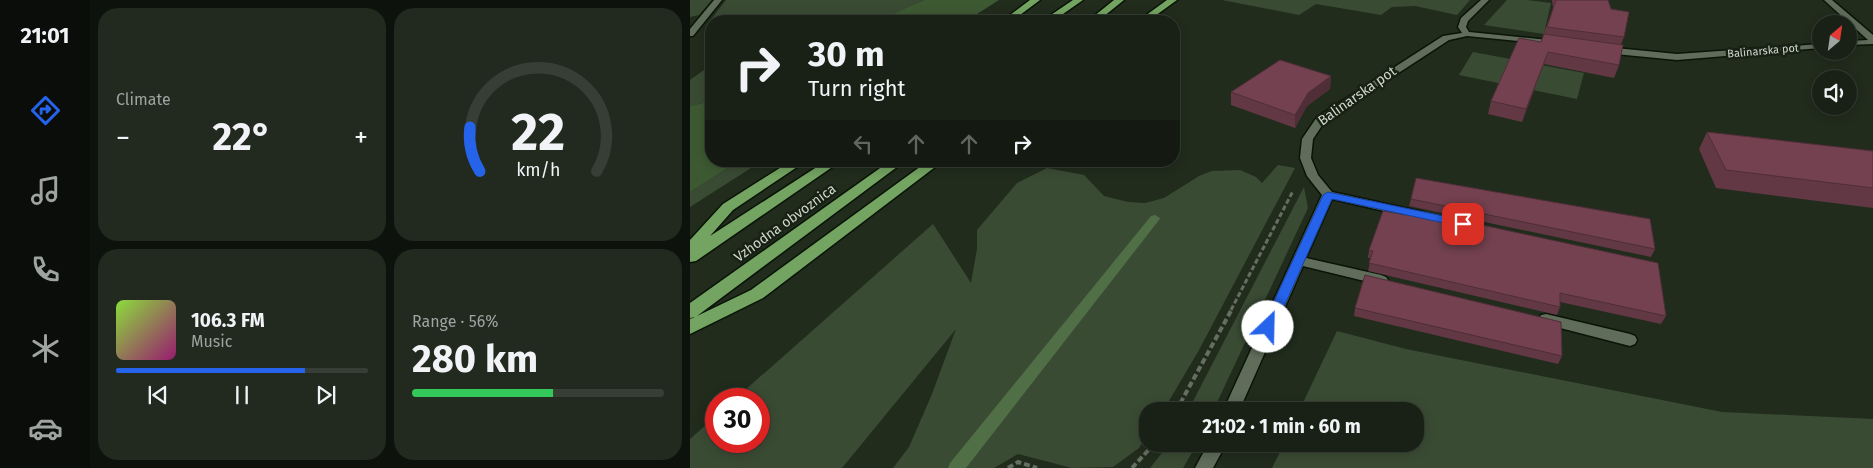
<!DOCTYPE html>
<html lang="en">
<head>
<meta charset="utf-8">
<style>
	:root { --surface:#192116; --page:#22291f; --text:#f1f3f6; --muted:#9fa3a1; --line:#373e35; --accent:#2563eb }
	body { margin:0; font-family:"Fira Sans",sans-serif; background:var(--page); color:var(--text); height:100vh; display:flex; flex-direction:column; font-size:19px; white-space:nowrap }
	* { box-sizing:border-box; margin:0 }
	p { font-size:16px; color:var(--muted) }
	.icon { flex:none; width:28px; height:28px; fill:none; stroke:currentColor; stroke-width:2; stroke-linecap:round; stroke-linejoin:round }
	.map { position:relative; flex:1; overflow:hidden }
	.side { display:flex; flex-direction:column; gap:8px; padding:8px; background:#0e120c; width:600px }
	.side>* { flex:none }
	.banner { position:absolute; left:15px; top:15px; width:475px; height:152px; border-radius:20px; box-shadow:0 2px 12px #0003,0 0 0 1px var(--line); background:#192116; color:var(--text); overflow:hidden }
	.needle { width:32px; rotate:29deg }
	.buttons { position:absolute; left:1122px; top:15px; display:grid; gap:10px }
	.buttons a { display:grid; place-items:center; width:45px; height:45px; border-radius:50%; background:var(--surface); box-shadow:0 2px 12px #0003,0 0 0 1px var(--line); font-size:25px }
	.speed { position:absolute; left:15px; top:388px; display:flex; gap:10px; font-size:25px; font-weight:700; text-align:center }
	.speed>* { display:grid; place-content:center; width:65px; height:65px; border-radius:50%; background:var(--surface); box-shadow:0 2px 12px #0003,0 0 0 1px var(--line); line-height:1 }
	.speed .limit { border:8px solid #d22; background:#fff; color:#111 }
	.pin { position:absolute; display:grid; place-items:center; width:42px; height:42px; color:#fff; margin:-21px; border-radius:10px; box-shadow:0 2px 8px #0006 }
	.me { position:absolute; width:55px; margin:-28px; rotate:24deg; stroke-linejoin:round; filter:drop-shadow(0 0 4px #0008) }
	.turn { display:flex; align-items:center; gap:18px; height:105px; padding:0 20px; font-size:22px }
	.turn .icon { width:65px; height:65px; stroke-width:2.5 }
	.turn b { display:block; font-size:35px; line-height:42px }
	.lanes { display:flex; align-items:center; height:48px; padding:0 20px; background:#0003; justify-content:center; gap:25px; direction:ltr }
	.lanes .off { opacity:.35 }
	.big { font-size:38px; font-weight:700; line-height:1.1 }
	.side .widget { flex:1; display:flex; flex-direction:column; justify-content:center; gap:8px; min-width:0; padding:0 18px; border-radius:20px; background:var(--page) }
	.side .dial { align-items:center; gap:0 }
	.dial svg { height:130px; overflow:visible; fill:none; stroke:var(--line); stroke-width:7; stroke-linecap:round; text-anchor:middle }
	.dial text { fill:var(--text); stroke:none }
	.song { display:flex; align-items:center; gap:15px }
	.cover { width:60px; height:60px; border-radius:8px; background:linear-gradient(135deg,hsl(90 70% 55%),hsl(320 70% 35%)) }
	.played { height:5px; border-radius:2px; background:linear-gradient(90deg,var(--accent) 75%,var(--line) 75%) }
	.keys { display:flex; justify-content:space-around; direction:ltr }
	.heat { display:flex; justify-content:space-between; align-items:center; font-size:28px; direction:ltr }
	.charge { height:8px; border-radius:4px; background:linear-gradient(90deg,#34c759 56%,var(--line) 0) }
	.side .tiles { flex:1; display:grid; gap:8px; grid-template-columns:repeat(2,1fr) }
	.trip { position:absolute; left:449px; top:402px; width:285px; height:50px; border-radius:20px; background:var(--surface); box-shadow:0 2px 12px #0003,0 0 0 1px var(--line); font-weight:700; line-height:50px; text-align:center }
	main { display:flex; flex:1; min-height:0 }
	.dock { display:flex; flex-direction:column; width:90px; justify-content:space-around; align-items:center; background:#0a0d09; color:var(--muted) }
	.dock .icon { width:35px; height:35px }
	.dock .current { color:var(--accent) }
	.dock b { font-size:22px; color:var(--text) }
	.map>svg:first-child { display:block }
</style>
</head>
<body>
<main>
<nav class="dock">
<b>21:01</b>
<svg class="icon current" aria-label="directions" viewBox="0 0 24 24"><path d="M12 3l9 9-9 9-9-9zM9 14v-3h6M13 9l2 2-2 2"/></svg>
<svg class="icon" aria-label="music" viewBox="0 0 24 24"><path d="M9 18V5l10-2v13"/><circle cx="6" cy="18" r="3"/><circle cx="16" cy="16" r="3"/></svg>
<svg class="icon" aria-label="phone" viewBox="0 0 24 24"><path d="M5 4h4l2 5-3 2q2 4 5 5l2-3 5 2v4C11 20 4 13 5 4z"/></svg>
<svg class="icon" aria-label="climate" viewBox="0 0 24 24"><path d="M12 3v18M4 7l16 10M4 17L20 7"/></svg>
<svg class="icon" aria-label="car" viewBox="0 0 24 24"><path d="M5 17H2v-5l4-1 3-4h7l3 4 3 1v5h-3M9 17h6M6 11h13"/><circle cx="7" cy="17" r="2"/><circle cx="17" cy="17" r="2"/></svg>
</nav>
<section class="side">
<div class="tiles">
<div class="widget"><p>Climate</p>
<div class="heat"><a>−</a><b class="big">22°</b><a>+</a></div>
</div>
<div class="widget dial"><svg viewBox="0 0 100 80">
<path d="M14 69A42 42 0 1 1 86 69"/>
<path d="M14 69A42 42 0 0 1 8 42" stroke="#2563eb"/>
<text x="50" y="56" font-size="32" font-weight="700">22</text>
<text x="50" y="72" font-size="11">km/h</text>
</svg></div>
<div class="widget">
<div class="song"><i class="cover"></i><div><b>106.3 FM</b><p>Music</p></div></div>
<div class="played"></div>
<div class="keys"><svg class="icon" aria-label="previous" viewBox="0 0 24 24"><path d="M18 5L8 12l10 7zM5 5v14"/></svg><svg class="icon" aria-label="pause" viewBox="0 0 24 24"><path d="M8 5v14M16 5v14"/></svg><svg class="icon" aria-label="next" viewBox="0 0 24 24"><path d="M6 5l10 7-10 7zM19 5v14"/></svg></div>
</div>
<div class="widget"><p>Range · 56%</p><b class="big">280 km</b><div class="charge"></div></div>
</div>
</section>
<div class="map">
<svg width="1183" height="468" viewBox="0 0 1183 468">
	<rect width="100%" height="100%" fill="#212c1d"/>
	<path fill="#3a4b34" d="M0,0H22L9,15L0,17Z
		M36,0H234L204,13L205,18L255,21H21V26H16Z
		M532,0H780L767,15L725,6L702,7L691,15L626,4L609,15Z
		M817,0H837L861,3L854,34L794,25Z
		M783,52L894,73L887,99L769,75Z
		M21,65V101L0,106V80Z
		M49,161H72L0,207V192Z
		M588,165L605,168L509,350L473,411H458L457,435L449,448L423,467L382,468L328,454L304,468H203L219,447L242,394L266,329L152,468H0V439L26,416V441H69V399H45L243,224L281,283L287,249V230L327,183L357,168L394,175L414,196L438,202L455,203L474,198L509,176L522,171L550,170L566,177L572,183Z
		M614,187L618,208L523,411H498Z
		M647,331L716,349L1032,412L1183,419V468H582L594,444H725V411H609Z
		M479,444H507L493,468H460Z"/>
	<path fill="#3d5932" d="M234,0H309L276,21L205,18L204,13Z
		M21,101V161H49L0,192V106Z"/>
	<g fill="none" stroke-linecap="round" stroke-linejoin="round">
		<path fill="#516f46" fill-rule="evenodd" d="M465,215L470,218L469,220L276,468H258L260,463L461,216Z"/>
		<g stroke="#0a1407" stroke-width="3">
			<path id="service" d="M24,0H32L3,36H0V29Z"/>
		</g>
		<g stroke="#0a1407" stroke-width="3">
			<path id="minor" d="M791,0H799L778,21L776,27L779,32L868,41L872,43L868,45L777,36L759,40L635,121L623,139L621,158L628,175L642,192L733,212L739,216L733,220L642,199L616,258L691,275L696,277L698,280L696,283L691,285L613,266L549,411H533L632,195L617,176L610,158L612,139L627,117L753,36L772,33L768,27L771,18Z
				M1134,0H1142L1183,35V44L1159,45V41L1178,40Z
				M1131,44V48L987,60L915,53L911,50L915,47L987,54Z
				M856,314L940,334L945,336L947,340L945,344L940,346L851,323L849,319L851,315Z
				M518,444H536L523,468H505Z"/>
		</g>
		<g stroke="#0a1407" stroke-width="3">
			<path id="motorway" d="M340,0H350L322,21H312Z
				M383,0H393L363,21H352Z
				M424,0H434L408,21H398Z
				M477,0H487L458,21H448Z
				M101,161H116L43,210L20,236L136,161H151L6,261L0,262V240L33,204Z
				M200,161H215L7,316L61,290L238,161H253L73,298L0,334V319L5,317L0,318V303Z"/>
		</g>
		<path stroke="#646e61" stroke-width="3" stroke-dasharray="5 2.5" stroke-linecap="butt" d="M541,310L603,191"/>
		<path stroke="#646e61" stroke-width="4" stroke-dasharray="6 3" stroke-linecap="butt" d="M486,411L542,309
			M318,468L328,462L347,468
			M442,468L464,444"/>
		<use href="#service" fill="#606d5b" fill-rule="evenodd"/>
		<use href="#minor" fill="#606d5b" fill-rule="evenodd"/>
		<use href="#motorway" fill="#74a462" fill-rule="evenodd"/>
	</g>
	<path fill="#633845" d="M862,0H918L921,9L934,37L931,44L929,65L924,78L854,64L832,122L798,114L801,101L851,42L863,8Z
		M641,76L640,89L617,106L605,128L541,105V92Z
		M1017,132L1183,151V208L1026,188L1009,149Z
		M721,199L965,249L961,257L719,206Z
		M679,250L976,316L971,324L870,302V307L867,315L678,271L681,258H678Z
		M665,308L872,356L868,364L664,316Z"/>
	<path fill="#502e38" d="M858,52L854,64L832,122L836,109Z
		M641,76L640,89L617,106L605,128V115L618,93Z"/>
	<path fill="#734150" stroke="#502e38" d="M866,0H918L921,9L939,12L934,37L857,27Z
		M854,34L933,45L929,65L858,52L836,109L801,101L829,38L851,42Z
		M590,60L641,76L618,93L605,115L541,92Z
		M1017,132L1183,151V188L1036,170Z
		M726,178L960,219L965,249L721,199Z
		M718,209L968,263L976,316L870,293V307L679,263L683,251L679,250L693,211L716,215Z
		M675,275L871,322L872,356L665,308Z"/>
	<path fill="#2563eb" stroke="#184099" d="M638,192L773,220L778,224L773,227L642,199L585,327L583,331H574L572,327L633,195Z"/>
	<g text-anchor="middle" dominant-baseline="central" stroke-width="5" stroke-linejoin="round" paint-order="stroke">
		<g font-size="11" fill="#cfd6cc" stroke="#182214">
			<text transform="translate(1073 51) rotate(-5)">Balinarska pot</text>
		</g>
		<g font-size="14" fill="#cfd6cc" stroke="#182214">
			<text transform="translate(667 96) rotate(-35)">Balinarska pot</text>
			<text transform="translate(95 223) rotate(-36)">Vzhodna obvoznica</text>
		</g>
	</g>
</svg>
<div class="buttons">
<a><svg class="needle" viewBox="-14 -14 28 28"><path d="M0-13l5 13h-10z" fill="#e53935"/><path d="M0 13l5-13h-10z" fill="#9fa3a1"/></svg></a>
<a><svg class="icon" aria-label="sound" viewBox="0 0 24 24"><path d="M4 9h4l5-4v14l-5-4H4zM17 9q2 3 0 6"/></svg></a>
</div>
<div class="speed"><div class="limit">30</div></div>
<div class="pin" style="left:773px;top:224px;background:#d93025"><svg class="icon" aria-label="arrive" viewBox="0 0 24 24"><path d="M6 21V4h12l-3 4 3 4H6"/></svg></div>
<svg class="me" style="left:578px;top:327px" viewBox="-20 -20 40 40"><circle r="19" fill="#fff"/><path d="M0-13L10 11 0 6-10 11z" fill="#2563eb"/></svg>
<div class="trip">21:02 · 1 min · 60 m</div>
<div class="banner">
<div class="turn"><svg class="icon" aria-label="right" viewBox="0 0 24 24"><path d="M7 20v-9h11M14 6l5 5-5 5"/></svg><div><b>30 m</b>Turn right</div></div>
<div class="lanes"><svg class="icon off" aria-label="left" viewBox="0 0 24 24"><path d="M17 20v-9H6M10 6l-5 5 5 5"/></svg><svg class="icon off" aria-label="ahead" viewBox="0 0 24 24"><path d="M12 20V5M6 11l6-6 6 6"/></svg><svg class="icon off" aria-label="ahead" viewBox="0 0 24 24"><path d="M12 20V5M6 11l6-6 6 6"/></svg><svg class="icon" aria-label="right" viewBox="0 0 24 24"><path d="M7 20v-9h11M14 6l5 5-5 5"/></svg></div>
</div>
</div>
</main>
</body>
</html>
